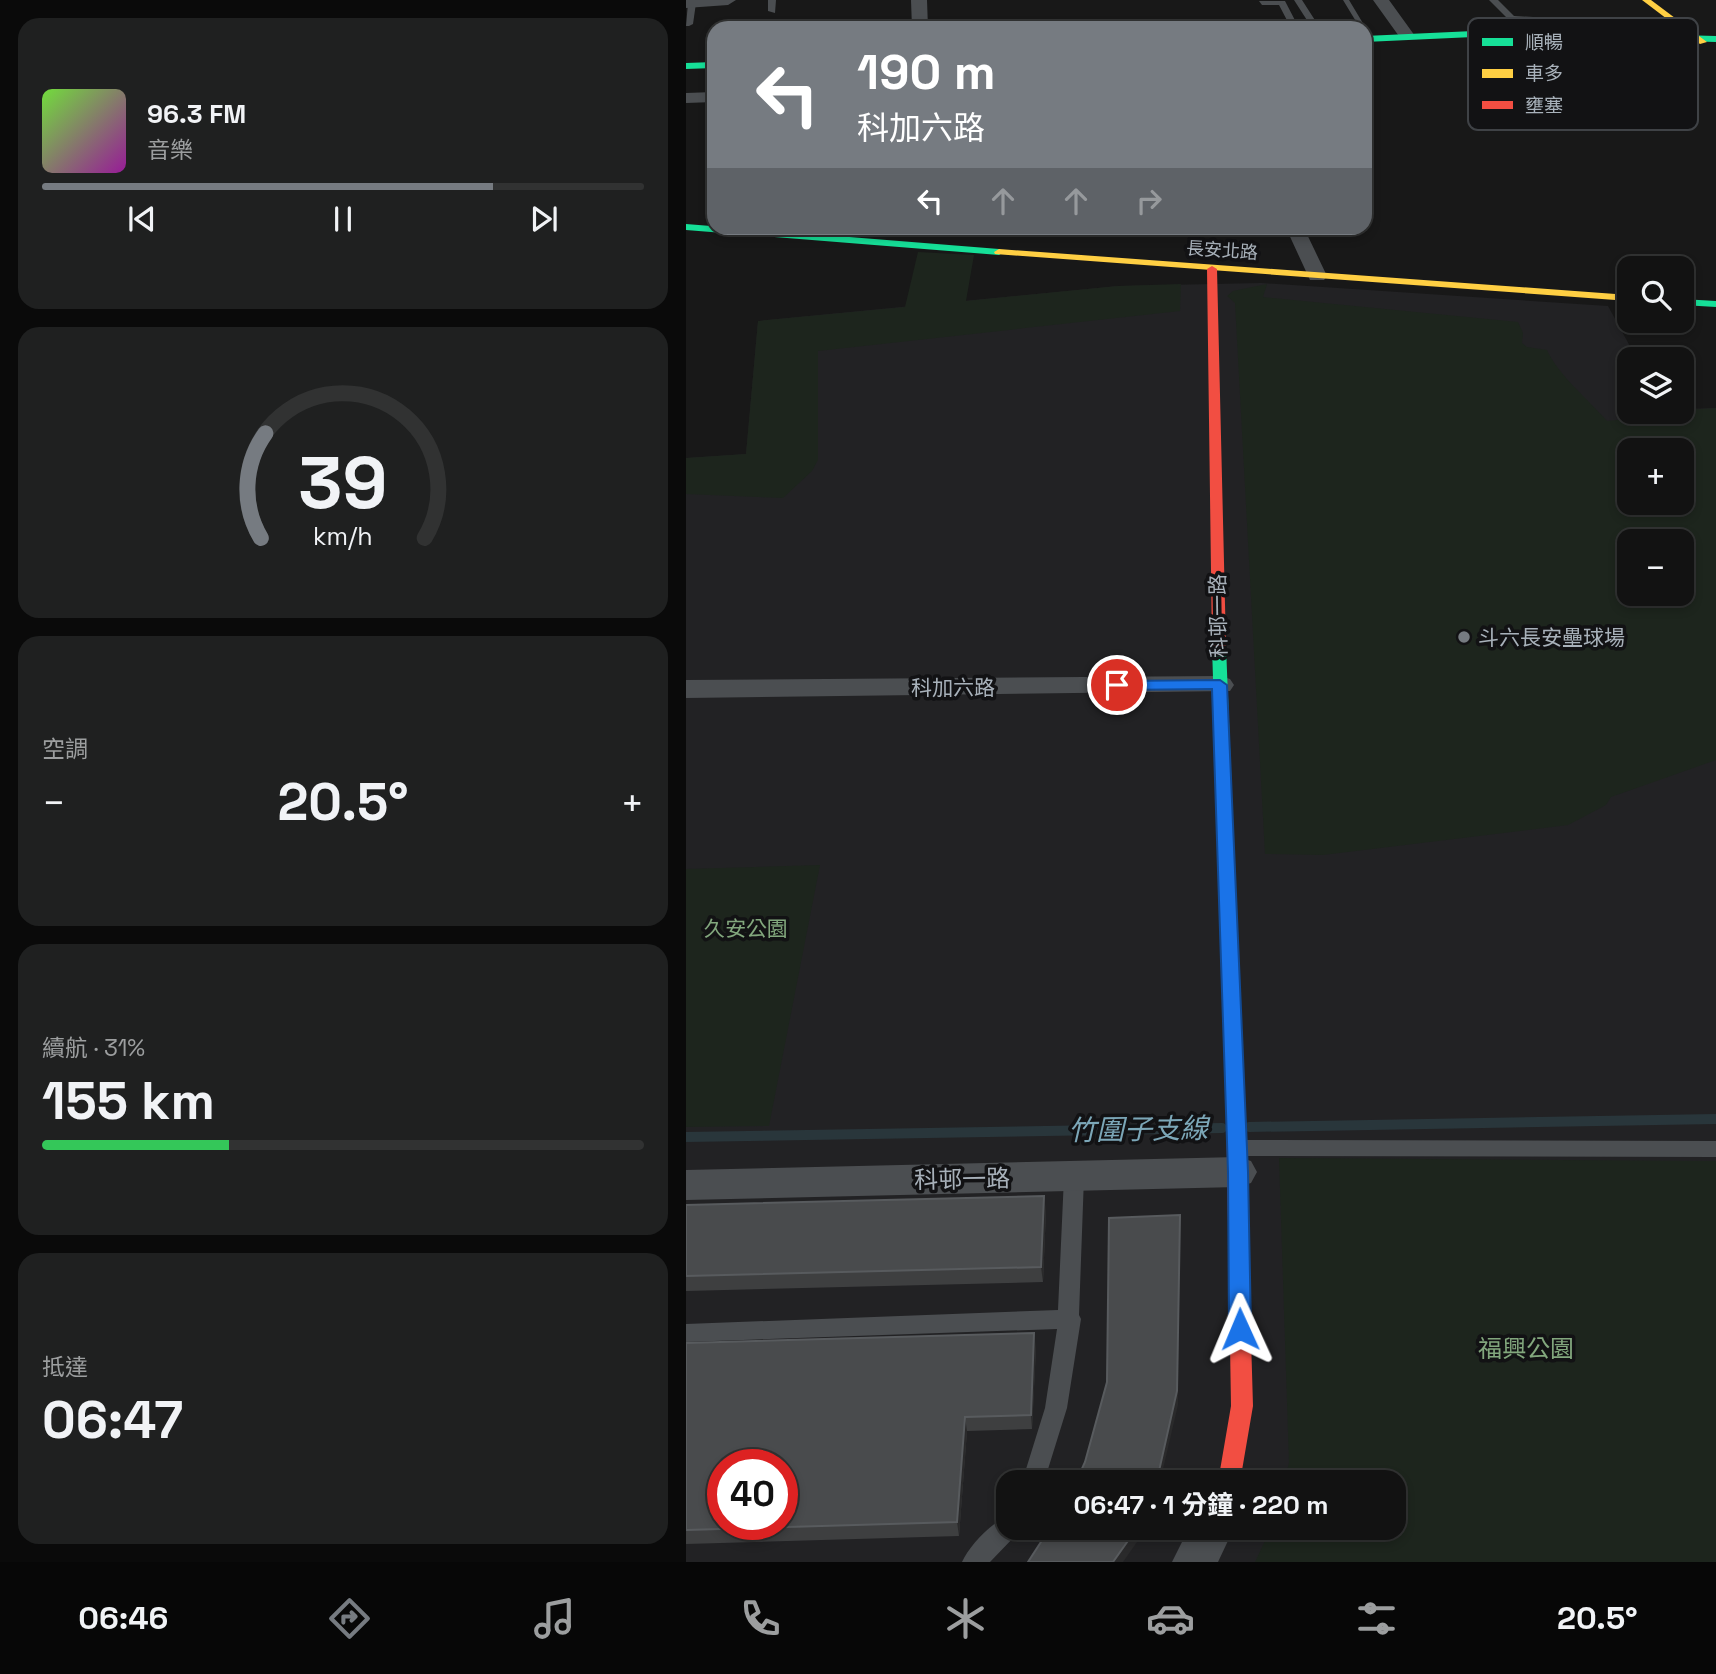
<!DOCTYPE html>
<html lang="zh-TW">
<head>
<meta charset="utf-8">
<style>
	:root { --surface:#121212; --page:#1f2020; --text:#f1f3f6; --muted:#9c9e9f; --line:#313232; --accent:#767b81 }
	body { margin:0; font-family:"Space Grotesk","Noto Sans TC",sans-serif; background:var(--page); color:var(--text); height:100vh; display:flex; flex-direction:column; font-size:26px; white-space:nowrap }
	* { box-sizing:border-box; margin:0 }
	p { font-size:23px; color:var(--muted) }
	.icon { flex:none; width:38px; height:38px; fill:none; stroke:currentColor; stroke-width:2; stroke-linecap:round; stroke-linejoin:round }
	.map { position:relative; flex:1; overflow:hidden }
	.panel { display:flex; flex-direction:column; gap:18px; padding:18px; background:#0a0a0a; width:686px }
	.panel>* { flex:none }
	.top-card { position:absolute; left:21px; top:21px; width:665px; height:214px; border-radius:21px; box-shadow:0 4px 10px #0003,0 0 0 2px var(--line); background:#767b81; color:#fff; overflow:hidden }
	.tools { position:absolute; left:931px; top:256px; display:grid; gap:14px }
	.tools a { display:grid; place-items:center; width:77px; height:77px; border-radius:14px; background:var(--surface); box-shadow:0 4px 10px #0003,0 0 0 2px var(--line); font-size:35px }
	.speed { position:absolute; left:21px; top:1449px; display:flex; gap:14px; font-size:35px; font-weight:700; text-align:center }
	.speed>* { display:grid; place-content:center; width:91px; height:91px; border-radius:50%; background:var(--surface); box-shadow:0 4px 10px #0003,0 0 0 2px var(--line); line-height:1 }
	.speed .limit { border:10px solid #d22; background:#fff; color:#111 }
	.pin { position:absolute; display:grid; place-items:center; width:60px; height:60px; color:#fff; margin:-30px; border:4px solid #fff; border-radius:50%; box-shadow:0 2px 7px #0007 }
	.me { position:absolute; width:77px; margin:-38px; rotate:359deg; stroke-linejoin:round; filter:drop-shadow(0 0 5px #0008) }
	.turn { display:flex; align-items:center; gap:24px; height:147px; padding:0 35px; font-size:32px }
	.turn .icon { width:91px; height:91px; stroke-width:2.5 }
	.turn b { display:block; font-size:49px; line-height:60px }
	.lanes { display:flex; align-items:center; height:66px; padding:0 35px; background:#0003; justify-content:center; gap:35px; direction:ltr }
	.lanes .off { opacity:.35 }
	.big { font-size:52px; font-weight:700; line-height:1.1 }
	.panel .tile { flex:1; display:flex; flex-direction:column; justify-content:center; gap:10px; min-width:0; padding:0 24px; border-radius:21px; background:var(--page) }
	.panel .dial { align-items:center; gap:0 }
	.dial svg { height:182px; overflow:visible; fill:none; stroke:var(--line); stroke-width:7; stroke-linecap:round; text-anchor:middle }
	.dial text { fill:var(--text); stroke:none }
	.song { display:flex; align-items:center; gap:21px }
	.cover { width:84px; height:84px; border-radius:10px; background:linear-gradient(135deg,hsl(100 70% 55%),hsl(300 70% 35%)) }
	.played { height:7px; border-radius:4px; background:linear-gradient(90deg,var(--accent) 75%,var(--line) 75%) }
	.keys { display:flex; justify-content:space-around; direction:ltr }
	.heat { display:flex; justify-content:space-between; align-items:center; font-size:38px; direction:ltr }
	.charge { height:10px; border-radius:5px; background:linear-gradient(90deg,#34c759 31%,var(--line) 0) }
	.trip { position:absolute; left:310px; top:1470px; width:410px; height:70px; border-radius:21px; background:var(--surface); box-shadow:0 4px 10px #0003,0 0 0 2px var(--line); font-weight:700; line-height:70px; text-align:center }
	.tab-bar { display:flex; height:112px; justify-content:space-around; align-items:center; background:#070707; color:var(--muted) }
	.tab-bar .icon { width:49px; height:49px }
	.tab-bar .on { color:var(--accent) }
	.tab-bar b { font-size:32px; color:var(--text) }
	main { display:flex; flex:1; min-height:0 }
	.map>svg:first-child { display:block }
</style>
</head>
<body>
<main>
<section class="panel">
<div class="tile">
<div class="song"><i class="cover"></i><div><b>96.3 FM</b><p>音樂</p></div></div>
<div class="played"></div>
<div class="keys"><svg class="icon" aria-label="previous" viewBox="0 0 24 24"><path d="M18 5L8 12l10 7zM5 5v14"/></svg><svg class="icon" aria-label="pause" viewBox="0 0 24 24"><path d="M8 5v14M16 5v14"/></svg><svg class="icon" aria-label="next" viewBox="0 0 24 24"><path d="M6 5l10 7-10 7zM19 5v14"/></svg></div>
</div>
<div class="tile dial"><svg viewBox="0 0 100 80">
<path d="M14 69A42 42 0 1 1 86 69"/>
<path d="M14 69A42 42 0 0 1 16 23" stroke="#767b81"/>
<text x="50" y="56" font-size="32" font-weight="700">39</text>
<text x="50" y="72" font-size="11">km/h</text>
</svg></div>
<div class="tile"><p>空調</p>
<div class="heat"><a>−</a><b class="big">20.5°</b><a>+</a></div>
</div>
<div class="tile"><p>續航 · 31%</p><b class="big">155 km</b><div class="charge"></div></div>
<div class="tile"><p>抵達</p><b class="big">06:47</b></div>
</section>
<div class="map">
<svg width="1030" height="1562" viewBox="0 0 1030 1562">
	<rect width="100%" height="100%" fill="#181818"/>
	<path fill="#222224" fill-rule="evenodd" d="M575,283L922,306L951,359H943V411L1030,408V1562H0V458L60,454L72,321L432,286ZM943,450H996V502H943ZM943,541H996V593H943ZM37,1465H96V1524H37ZM322,1482H707V1528H322Z"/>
	<path fill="#1d251d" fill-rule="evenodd" d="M232,252L288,255L280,301L432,286L495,284L494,311L132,351V460L126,471L97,498L0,494V458L60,454L72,321L219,307Z
		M581,284L577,297L832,322L837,333L836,343L841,347L861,350C872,375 902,399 921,421L980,415L979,411L1030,408V760L925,797L920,805L882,825L637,855L579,854L549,303L541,296L547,291ZM943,450H996V502H943ZM943,541H996V593H943Z
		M134,865L83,1126L0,1127V869Z
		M593,1158L1030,1161V1562H569L585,1528H707V1482H598L603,1463Z"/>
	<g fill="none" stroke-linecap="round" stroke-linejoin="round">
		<path stroke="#29363b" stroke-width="10" d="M563,1127L1030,1119
			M0,1137L536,1128"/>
		<path fill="#4b4e51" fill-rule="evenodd" d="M82,0H90L89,13L82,11Z
			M608,0H616L634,28H626Z
			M657,0H663L681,30L674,28Z
			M803,0H812L828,16L866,18L874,35L867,37L860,22L823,20Z
			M6,1L10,3L7,24L3,26H0L2,3Z
			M573,1H599L613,28H605L593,5H576Z
			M806,31L813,33L827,65L829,92L822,90L819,65Z
			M944,36L951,38L961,72L954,70Z
			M553,1140L1030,1141V1157L553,1156L546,1154L543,1148L546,1142Z
			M388,1169L395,1171L398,1177L393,1315L395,1319L381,1408L358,1482H336L359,1408L371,1329L0,1342V1324L372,1310L378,1177L381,1171Z
			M322,1516V1528H333L330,1535L304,1562H276C283,1546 306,1522 322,1516Z"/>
		<path fill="#4b4e51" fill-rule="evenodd" d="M0,0H50L42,5L0,8Z
			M225,0H241L242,28H226Z
			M687,0H703L729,36L727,39H715Z
			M28,92V102L0,103V93Z
			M600,228H618L641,276L638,280H624Z
			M534,676L544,679L548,685L544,691L0,698V680Z
			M552,1157L565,1161L571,1172L565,1183L552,1187L0,1200V1170Z
			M503,1528H548L532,1562H486Z"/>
		<path fill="#16e098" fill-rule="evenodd" d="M809,30L1030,36V42L809,36L679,42V36Z
			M28,62V68L0,69V63Z
			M0,224L313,249L318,252L313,255L0,230Z
			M996,299L1030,301V307L996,305Z
			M533,642L540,646L558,1100L556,1105L549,1107L542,1105L540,1100L526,646Z"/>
		<path fill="#ffcf43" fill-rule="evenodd" d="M956,0H965L1021,42L1014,44Z
			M313,249L943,295V301L309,254L308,252Z"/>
		<path fill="#f24e42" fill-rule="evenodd" d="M526,266L531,269L540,646L533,650L526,646L521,269Z
			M549,1093L556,1095L558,1100L567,1406L554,1482H532L545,1406L540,1100L542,1095Z"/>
	</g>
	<path fill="#3e3f40" d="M0,1205L360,1210L357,1282L0,1291Z
		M0,1343L350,1347L346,1429L281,1431L273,1536L0,1544Z"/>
	<path fill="#2a2a2b" d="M358,1196L360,1210L357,1282L355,1267Z
		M494,1229L492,1405L474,1482H470Z
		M348,1333L350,1347L346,1429L345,1415Z
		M279,1417L281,1431L273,1536L271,1522Z
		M451,1528H457L451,1542L437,1562H427Z"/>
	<path fill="#494b4d" stroke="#585b5e" stroke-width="2" fill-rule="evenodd" d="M358,1196L355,1267L0,1276V1205Z
		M494,1215L491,1391L471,1480L470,1482H390L399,1462L421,1382L423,1218Z
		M348,1333L345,1415L279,1417L271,1522L0,1530V1343ZM37,1465H96V1524H37Z
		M364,1528H451L427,1562H342Z"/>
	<path fill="#1a73e8" stroke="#114b97" stroke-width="2" d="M534,680L541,685L562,1172L565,1329L562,1336L554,1338L546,1336L543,1329L542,1172L526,689L431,690L423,685L431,681Z"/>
	<circle fill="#767b81" stroke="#121214" stroke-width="2.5" cx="778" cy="637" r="7"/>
	<g text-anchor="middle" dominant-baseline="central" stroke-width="7" stroke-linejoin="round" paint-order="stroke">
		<g font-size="18" fill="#a8b1ba" stroke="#121214">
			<text transform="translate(536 250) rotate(4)">長安北路</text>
		</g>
		<g font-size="21" fill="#a8b1ba" stroke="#121214">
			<text transform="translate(532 616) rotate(-91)">科邨一路</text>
			<text x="267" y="687">科加六路</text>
		</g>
		<g font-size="21" fill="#a8b1ba" stroke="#121214" text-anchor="start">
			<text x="792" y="637">斗六長安壘球場</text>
		</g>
		<g font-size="21" fill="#82a77d" stroke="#121214">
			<text x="60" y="928">久安公園</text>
		</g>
		<g font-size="24" fill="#a8b1ba" stroke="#121214">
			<text transform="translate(276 1179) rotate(-1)">科邨一路</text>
		</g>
		<g font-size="24" fill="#82a77d" stroke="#121214">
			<text x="840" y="1348">福興公園</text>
		</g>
		<g font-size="28" font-style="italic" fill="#7ca7b8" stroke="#121214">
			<text transform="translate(452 1129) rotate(-1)">竹圍子支線</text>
		</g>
	</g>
	<rect x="782" y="18" width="230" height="112" rx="10" fill="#121214" stroke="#3f4246" stroke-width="2"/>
	<rect x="796" y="38" width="31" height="8" fill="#16e098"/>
	<rect x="796" y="69" width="31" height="9" fill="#ffcf43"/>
	<rect x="796" y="101" width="31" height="8" fill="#f24e42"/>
	<g font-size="19" fill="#a8b1ba">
		<text x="839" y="49">順暢</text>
		<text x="839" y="80">車多</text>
		<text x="839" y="112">壅塞</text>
	</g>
</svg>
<div class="tools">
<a><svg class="icon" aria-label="search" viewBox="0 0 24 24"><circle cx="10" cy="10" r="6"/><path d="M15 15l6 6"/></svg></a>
<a><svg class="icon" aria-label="layers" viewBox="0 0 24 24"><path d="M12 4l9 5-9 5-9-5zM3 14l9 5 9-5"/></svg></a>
<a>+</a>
<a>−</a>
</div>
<div class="speed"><div class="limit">40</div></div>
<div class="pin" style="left:431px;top:685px;background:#d93025"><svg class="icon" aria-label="arrive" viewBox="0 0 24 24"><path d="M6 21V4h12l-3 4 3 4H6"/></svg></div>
<svg class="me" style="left:554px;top:1329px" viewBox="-20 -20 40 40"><path d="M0-17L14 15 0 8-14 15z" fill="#1a73e8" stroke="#fff" stroke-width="4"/></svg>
<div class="trip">06:47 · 1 分鐘 · 220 m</div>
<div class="top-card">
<div class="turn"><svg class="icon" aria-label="left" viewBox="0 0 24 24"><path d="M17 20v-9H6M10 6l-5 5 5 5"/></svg><div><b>190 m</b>科加六路</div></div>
<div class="lanes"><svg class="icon" aria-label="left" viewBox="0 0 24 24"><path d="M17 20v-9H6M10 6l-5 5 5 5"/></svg><svg class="icon off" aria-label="ahead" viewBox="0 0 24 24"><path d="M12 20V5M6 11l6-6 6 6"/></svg><svg class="icon off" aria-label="ahead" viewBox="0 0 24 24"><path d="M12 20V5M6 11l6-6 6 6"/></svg><svg class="icon off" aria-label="right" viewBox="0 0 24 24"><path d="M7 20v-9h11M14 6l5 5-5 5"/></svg></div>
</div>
</div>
</main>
<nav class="tab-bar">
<b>06:46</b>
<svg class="icon on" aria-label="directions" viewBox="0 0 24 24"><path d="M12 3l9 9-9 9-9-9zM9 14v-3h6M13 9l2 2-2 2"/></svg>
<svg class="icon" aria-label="music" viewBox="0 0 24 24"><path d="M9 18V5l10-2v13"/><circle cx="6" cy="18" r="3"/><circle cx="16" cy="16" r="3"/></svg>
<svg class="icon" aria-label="phone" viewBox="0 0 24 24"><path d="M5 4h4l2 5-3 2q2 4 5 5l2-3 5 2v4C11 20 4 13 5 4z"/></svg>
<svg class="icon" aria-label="climate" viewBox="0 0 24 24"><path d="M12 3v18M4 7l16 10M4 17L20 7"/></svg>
<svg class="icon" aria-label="car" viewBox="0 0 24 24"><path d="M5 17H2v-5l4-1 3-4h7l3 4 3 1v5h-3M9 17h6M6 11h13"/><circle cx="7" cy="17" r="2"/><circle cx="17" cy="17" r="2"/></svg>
<svg class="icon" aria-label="filters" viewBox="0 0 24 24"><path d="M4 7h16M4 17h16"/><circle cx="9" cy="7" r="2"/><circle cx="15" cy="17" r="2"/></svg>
<b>20.5°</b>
</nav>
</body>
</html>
